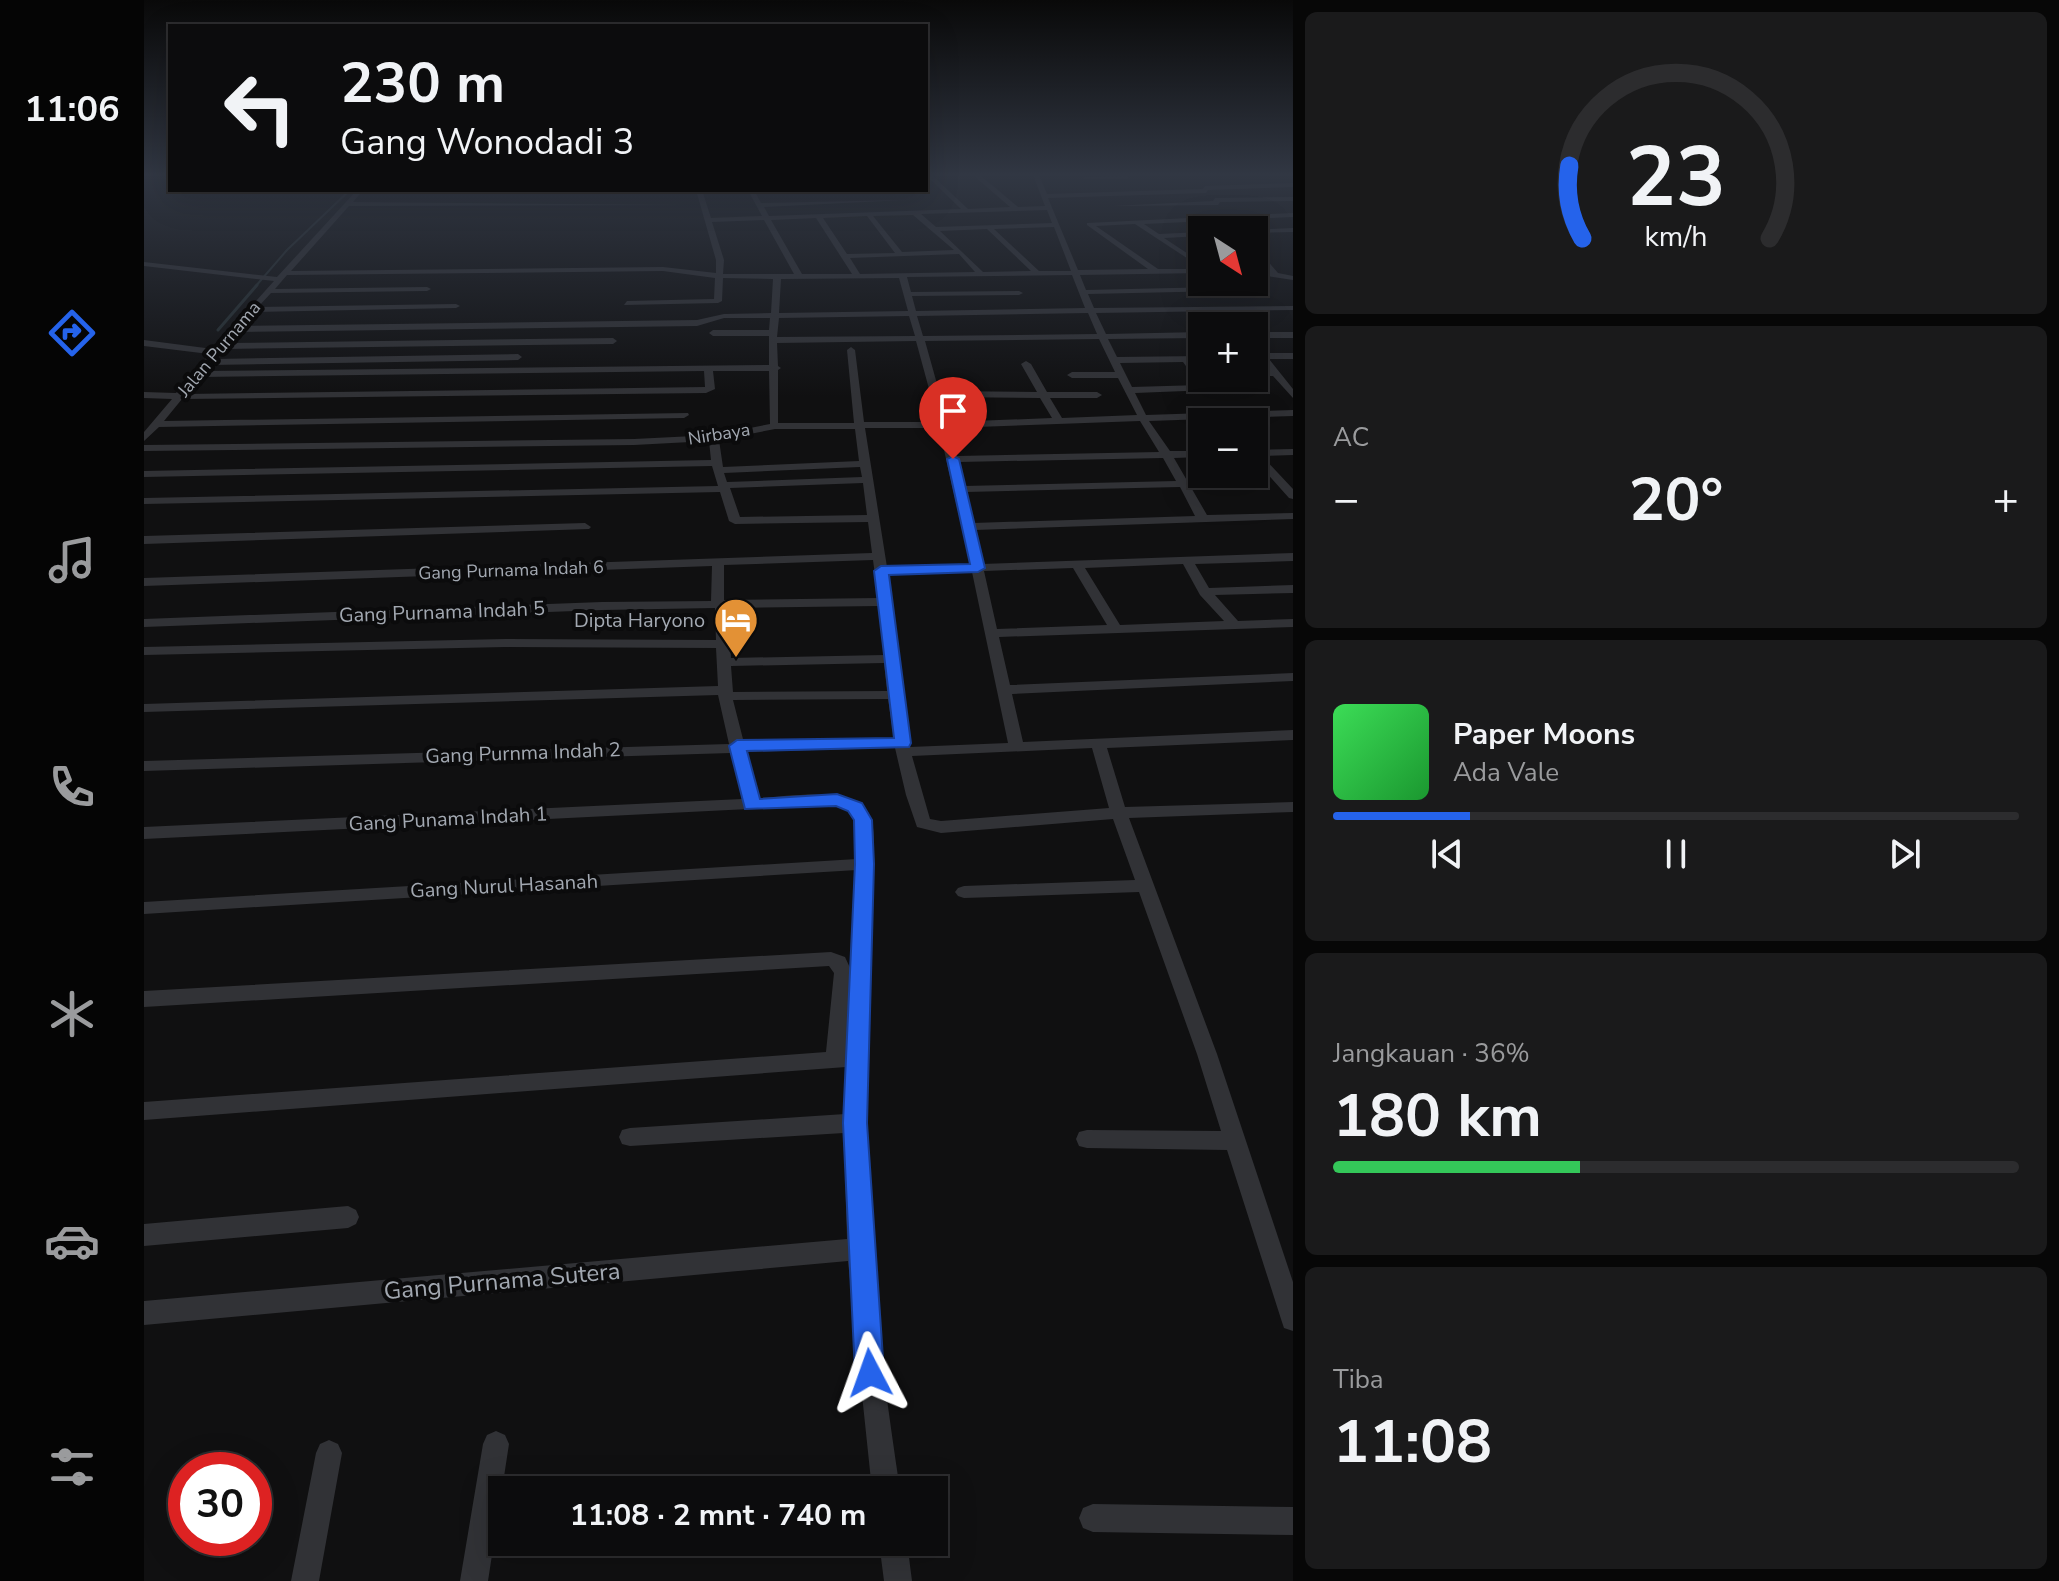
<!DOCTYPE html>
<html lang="id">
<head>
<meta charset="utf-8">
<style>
	:root { --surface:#0c0c0d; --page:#1a1a1b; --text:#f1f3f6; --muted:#9a9b9d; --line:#2c2c2e; --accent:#2563eb }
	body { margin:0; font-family:"Nunito Sans",sans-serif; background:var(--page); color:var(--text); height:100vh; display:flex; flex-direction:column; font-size:30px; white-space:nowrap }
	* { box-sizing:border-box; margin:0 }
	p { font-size:26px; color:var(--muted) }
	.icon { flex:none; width:44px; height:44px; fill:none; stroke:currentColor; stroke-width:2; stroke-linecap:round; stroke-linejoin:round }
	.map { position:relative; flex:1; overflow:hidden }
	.details { display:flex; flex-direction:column; gap:12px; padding:12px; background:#070707; width:766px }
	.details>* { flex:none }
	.top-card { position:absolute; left:24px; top:24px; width:760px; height:168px; border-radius:0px; box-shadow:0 8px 32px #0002,0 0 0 2px var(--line); background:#0c0c0d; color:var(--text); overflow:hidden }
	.needle { width:52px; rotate:144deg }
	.fabs { position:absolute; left:1044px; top:216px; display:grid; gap:16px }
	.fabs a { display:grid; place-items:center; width:80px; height:80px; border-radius:0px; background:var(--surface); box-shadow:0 8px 32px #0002,0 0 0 2px var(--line); font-size:40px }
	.speed { position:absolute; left:24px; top:1452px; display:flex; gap:16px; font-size:40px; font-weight:700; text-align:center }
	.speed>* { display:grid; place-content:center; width:104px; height:104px; border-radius:50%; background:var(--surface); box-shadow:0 8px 32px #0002,0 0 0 2px var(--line); line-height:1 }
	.speed .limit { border:12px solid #d22; background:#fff; color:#111 }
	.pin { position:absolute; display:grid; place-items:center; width:68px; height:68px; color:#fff; margin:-82px -34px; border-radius:50% 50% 50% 0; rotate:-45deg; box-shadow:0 0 8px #0007 }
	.pin .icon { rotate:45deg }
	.me { position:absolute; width:88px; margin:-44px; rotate:356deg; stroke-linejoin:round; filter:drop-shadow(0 0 6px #0008) }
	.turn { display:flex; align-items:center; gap:28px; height:168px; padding:0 40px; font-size:36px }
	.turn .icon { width:104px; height:104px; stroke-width:2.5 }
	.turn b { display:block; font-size:56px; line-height:68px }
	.big { font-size:60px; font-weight:700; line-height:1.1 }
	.details .tile { flex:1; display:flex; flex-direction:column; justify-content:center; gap:12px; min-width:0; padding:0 28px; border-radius:12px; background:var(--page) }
	.details .dial { align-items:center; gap:0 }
	.dial svg { height:208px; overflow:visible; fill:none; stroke:var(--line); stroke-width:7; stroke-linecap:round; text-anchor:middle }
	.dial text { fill:var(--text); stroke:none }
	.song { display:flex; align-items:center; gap:24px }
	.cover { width:96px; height:96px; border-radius:12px; background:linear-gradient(135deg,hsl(130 70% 55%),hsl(130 70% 35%)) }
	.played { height:8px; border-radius:4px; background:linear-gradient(90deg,var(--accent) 20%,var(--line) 20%) }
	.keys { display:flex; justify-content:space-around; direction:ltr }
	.heat { display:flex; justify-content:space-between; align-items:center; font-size:44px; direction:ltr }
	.charge { height:12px; border-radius:6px; background:linear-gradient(90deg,#34c759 36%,var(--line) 0) }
	.trip { position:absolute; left:344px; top:1476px; width:460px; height:80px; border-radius:0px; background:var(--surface); box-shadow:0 8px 32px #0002,0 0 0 2px var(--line); font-weight:700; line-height:80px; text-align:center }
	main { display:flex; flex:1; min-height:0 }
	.tabs { display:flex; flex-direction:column; width:144px; justify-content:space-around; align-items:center; background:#050505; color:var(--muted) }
	.tabs .icon { width:56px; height:56px }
	.tabs .current { color:var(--accent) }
	.tabs b { font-size:36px; color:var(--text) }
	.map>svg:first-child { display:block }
</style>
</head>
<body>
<main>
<nav class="tabs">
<b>11:06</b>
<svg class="icon current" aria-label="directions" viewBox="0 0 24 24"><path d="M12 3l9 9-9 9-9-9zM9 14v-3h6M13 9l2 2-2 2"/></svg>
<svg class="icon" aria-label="music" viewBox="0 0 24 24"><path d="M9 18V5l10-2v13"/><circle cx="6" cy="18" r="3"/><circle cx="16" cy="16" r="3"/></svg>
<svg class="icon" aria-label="phone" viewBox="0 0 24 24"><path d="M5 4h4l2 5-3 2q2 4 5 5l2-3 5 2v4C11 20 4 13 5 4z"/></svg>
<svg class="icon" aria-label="climate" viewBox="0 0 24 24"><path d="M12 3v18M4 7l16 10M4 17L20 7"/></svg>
<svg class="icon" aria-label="car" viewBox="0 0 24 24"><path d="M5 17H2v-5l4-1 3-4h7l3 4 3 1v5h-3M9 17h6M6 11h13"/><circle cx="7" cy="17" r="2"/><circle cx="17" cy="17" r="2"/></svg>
<svg class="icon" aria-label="filters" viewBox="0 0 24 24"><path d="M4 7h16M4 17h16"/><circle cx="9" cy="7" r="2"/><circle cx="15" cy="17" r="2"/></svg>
</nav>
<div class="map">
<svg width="1149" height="1581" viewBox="0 0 1149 1581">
	<rect width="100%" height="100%" fill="#101011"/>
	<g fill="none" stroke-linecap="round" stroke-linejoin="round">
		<path stroke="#273033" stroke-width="2" d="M111,287L143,250L206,190"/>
		<path stroke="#273033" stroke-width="3" d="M74,330L113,285"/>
		<path fill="#313236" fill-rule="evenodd" d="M782,175H788L824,209L866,207L829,175H836L874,207L901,206L889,175H895L903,194L1059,189L1061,186L1149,183V187L1064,190L1062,193L904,198L934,270L1004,269L943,225V223L1149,213V217L1000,224L1015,234L1058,232V236L1020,238L1058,263V268L991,224L952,226L1014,269H1058V273L936,275L942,290L1074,287L1072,282H1080L1083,289L1079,291L944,294L950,308L1149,306V310L952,313L962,334L1058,332V338L964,339L973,357L1058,356V362H1048L1068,388L1066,390L991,393L1002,415L1149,410V416L1005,421L1026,451H1058V457L1030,458L1063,515L1149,513V519L831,530L838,564L1149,553V561L1051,564L1065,588L1149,585V593L1071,595L1094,621L1149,619V627L855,637L866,685L1149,673V681L868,694L879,742L1149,730V740L963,748L981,807L1149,802V812L985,818L1073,1054L1149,1282V1331L1140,1328L1137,1319L1083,1150L943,1148L935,1146L932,1139L935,1132L943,1130L1077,1131L1053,1054L995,892L820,898L814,896L811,892L814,888L820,886L991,880L969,819L797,833L773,827L762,795L751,748L603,752L614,798C641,797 708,785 724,812C731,824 730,842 730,856C729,959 720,1062 722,1165C725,1274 740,1382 756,1490H728L704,1261L0,1325V1301L703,1239L700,1133L486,1146L478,1144L475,1137L478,1130L486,1128L701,1114L702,1067L0,1120V1102L682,1052L690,973L685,966L0,1007V991L687,952L701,957L707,970L713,870L0,914V902L713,859V856L709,815L698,807L685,805L0,839V827L598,799L587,753L0,771V761L585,744L574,695L0,712V704L574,686L572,648L361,647L0,655V647L361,639L572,640L571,608L458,610L0,627V619L458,602L567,601L568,566L0,586V578L728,553L724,522L591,524L585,521L576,492L0,504V498L574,486L568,466L0,477V471L567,460L565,441L490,445L0,451V445L490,439L570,435L626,424L625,371H569L571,389L562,393L38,399L20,421L544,413L545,415L540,418L15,427L0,441V432L28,399L0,398V392L32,393L65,354L0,346V340L69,349L130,281L0,266V262L133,277L213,190H219L209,202L544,205L205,206L147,271L519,267L572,273V260L552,190H558L567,218L618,216L604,190H610L617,203L761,200L620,207L625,216L817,209ZM903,210L908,223L792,227L777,214ZM769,215L810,250L758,252L729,216ZM723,216L751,253L703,254L679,218ZM672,218L708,274H658L627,220ZM620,220L650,274H579L580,260L568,222ZM910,227L927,271H895L850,229ZM843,229L887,271L839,272L796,231ZM815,254L831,272L716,274L706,258ZM519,271L571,278L570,299L483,301L480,305L574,303L578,301L579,278L629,279L627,313L580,314L553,320L98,326L110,312L312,308L316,306L312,304L114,307L127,293L283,291L287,289L283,287L131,289L143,275ZM928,275L941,308L772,311L768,296L875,295L879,293L875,291L767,292L763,277ZM755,278L764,311L635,313L637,279ZM944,313L953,334L779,336L773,316ZM765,316L771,336L633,337L635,318ZM580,318H626L625,330H569L565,333L569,336H625V365L61,371L66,365L374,360L378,357L374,354L71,359L79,349L469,344L473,341L469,338L84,343L93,332L553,326ZM955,339L971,372H928L923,375L928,378H974L993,415L918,418L906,398H953L958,395L953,392H903L887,364L882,361L877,364L893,392L795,391L781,341ZM772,341L794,422H720L711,350L707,347L703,350L710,423H634V370L637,368L634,366L633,343ZM1039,362L1056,385L988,387L976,363ZM560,371L561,387L42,394L56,377ZM797,397L896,398L908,418L804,422ZM996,421L1015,452L813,456L805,428ZM721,428H795L826,564L743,567ZM631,429H711L715,461L579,467L575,440ZM1019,458L1032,481L820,486L815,462ZM716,467L718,477L583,482L580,473ZM719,483L723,515L596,517L586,488ZM1036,487L1051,516L829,523L822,492ZM729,560L734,598L580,600V565ZM1039,564L1056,595L1080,621L976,625L941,568ZM929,568L963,625L853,629L840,571ZM828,572L864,743L766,747L744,575ZM735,606L740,655L587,658L584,608ZM740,663L743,691L589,692L587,666ZM744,699L750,739L600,743L589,700ZM948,748L965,808L797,821L786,819L768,756Z
			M983,176L985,179H938L941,177Z
			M1149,197V201L1076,202L1074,205L969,206L1069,201L1071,198Z
			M1149,228V232L1110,233V230H1107Z
			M1110,245L1134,273L1149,276V280L1110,274V270L1125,272L1110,252Z
			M1110,332H1149V338H1110Z
			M1118,353H1149V359H1125L1149,389V398L1129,376H1110V370H1125L1116,360L1110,359V355Z
			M1149,449V455L1118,456L1149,489V499L1145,498L1110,459V450Z
			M441,523L447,527L445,529L0,544V536Z
			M204,1206L212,1210L215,1217L212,1224L204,1228L0,1246V1224Z
			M352,1431L361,1435L365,1444L344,1581H316L339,1444L343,1435Z
			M185,1440L194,1444L198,1453L175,1581H147L172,1453L176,1444Z
			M949,1504L1149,1507V1535L949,1532L939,1528L935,1518L939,1508Z
			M735,1542H763L768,1581H740Z"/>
	</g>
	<linearGradient id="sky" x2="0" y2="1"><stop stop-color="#090909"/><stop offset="0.44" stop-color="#313743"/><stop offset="1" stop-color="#313743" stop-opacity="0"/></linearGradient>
	<rect width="1149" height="397" fill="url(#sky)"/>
	<path fill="#2563eb" stroke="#184099" stroke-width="2" d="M809,456L815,459L841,568L834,572L745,575L767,743L765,747L603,751L616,799L693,794L718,803L728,820L730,864L723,1123L740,1373L736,1383L726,1387L716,1383L711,1373L699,1123L711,864L710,820L704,811L692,806L601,809L585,746L593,740L750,738L730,571L737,566L826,564L803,459Z"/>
	<defs>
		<g id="hotel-pin" transform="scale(2.3)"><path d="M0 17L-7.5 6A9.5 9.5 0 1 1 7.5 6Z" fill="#e39135" stroke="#0b0b0c"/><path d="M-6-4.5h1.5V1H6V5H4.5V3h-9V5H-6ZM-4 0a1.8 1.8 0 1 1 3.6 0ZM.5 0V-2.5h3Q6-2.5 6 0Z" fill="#fff"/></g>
	</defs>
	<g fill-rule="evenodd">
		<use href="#hotel-pin" x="592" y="620"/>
	</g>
	<g text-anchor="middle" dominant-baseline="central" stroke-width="8" stroke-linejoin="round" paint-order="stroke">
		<g font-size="18" fill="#a2a8b1" stroke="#0b0b0c">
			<text transform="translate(75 349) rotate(-50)">Jalan Purnama</text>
			<text transform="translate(575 434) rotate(-9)">Nirbaya</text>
			<text transform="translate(367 570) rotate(-2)">Gang Purnama Indah 6</text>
		</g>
		<g font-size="20" fill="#a2a8b1" stroke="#0b0b0c">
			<text transform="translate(298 612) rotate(-2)">Gang Purnama Indah 5</text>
			<text transform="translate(379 753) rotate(-2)">Gang Purnma Indah 2</text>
			<text transform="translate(304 819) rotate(-3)">Gang Punama Indah 1</text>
			<text transform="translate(360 886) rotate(-3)">Gang Nurul Hasanah</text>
		</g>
		<g font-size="20" fill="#a2a8b1" stroke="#0b0b0c" text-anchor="end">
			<text x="561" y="620">Dipta Haryono</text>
		</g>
		<g font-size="24" fill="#a2a8b1" stroke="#0b0b0c">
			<text transform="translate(358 1281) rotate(-5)">Gang Purnama Sutera</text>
		</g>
	</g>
</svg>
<div class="fabs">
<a><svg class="needle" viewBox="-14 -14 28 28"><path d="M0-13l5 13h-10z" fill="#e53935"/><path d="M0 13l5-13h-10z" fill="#9a9b9d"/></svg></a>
<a>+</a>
<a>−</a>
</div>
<div class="speed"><div class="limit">30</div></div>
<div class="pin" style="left:809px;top:459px;background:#d93025"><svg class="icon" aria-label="arrive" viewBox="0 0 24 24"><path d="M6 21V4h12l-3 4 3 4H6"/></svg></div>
<svg class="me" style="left:726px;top:1373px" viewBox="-20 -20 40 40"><path d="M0-17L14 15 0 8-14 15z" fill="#2563eb" stroke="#fff" stroke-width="4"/></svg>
<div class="trip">11:08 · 2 mnt · 740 m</div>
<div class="top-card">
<div class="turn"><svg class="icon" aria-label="left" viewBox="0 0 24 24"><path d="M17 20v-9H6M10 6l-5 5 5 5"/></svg><div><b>230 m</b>Gang Wonodadi 3</div></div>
</div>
</div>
<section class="details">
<div class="tile dial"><svg viewBox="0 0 100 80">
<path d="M14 69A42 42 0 1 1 86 69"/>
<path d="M14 69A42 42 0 0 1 9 41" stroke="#2563eb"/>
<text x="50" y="56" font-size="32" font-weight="700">23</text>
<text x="50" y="72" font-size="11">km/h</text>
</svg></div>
<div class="tile"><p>AC</p>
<div class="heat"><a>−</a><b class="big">20°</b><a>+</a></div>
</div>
<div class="tile">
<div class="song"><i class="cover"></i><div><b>Paper Moons</b><p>Ada Vale</p></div></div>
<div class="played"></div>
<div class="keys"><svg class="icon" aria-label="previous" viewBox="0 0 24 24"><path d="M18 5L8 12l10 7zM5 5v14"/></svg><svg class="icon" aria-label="pause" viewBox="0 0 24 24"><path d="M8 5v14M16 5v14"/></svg><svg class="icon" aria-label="next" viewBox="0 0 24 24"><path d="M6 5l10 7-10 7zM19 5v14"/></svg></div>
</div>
<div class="tile"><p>Jangkauan · 36%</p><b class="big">180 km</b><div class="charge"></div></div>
<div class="tile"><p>Tiba</p><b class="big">11:08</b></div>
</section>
</main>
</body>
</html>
